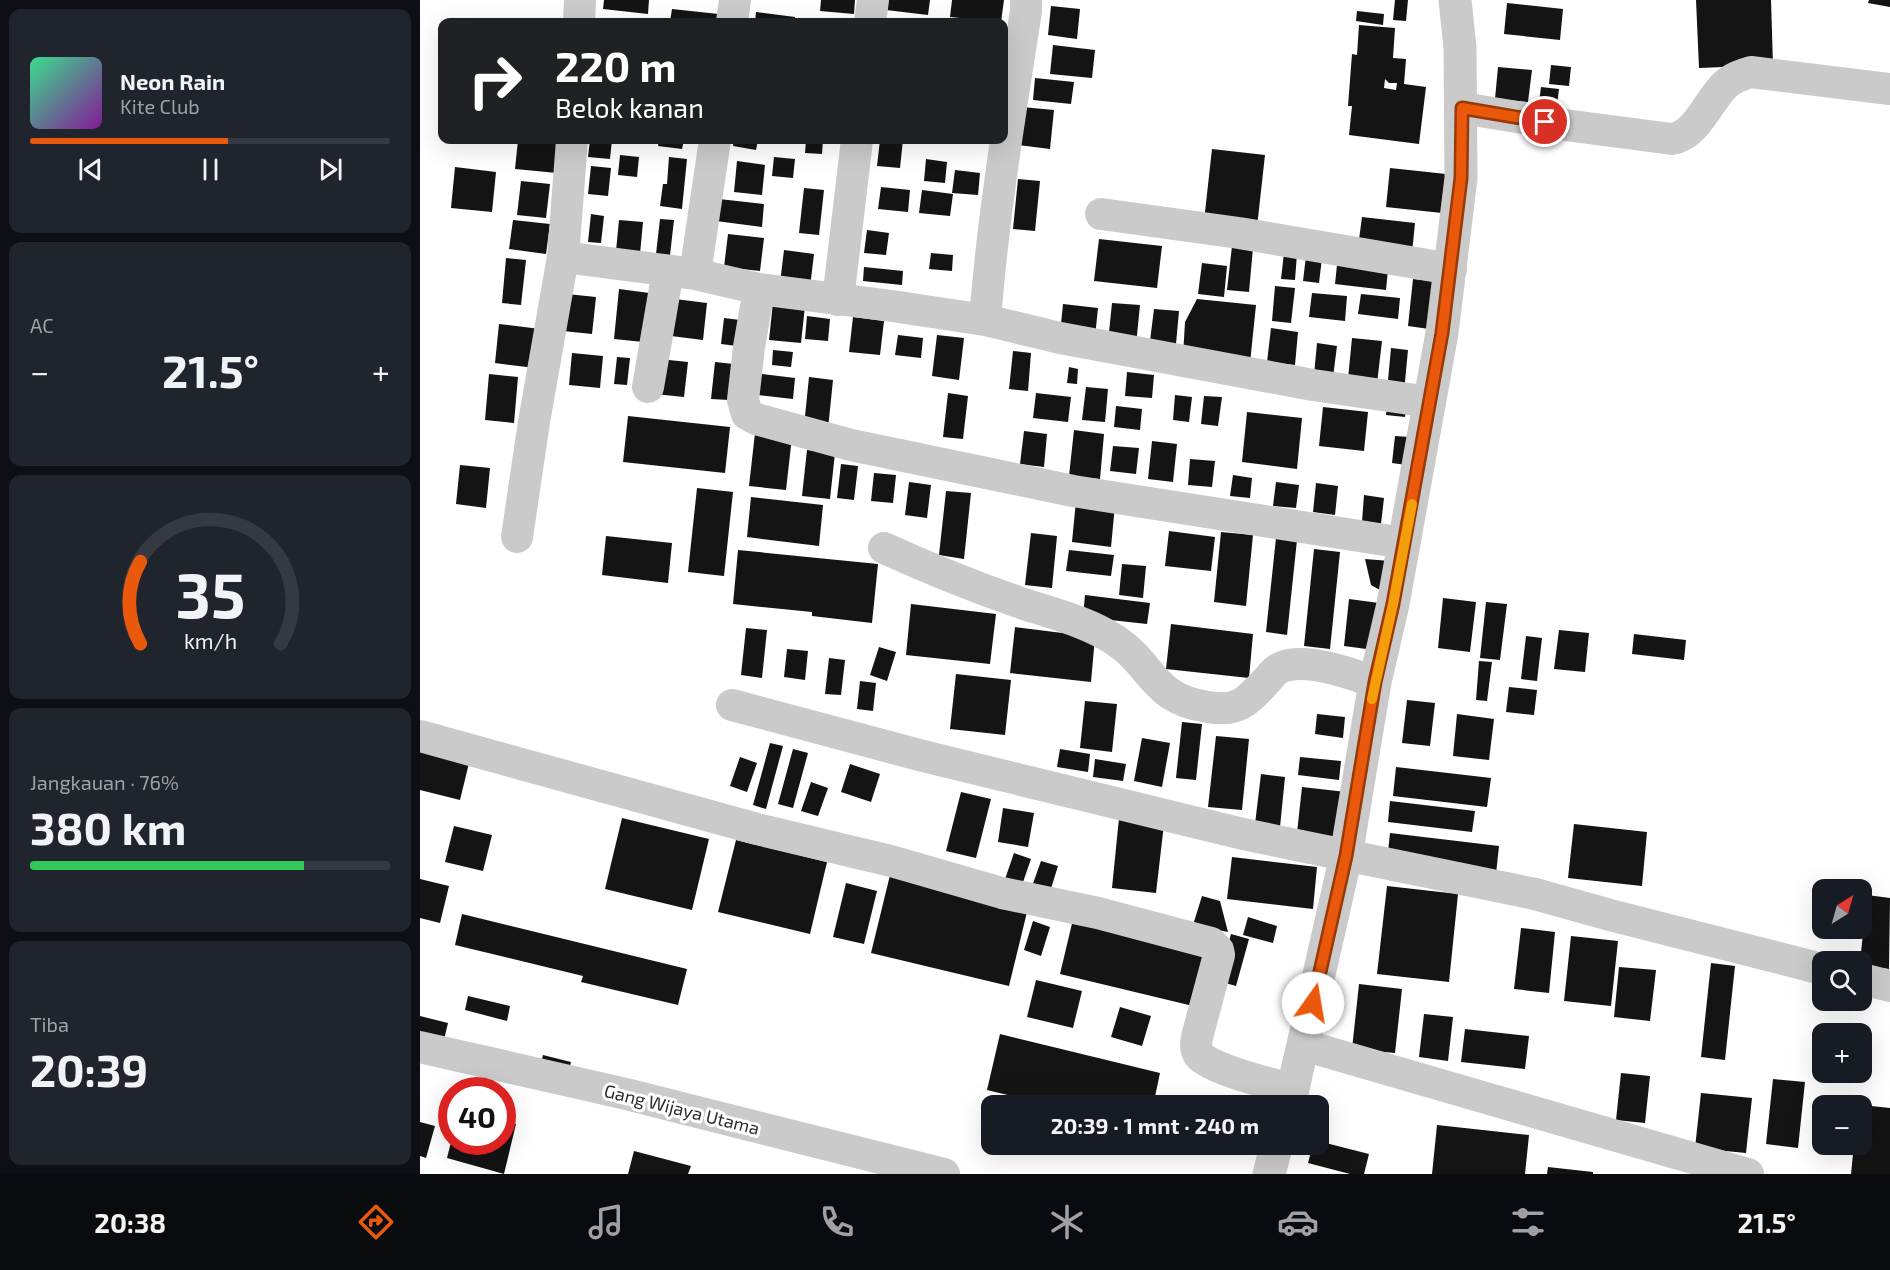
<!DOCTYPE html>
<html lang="id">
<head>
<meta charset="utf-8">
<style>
	:root { --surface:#171b24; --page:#20242c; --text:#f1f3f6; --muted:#9ea1a6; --line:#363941; --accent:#ea580c }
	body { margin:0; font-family:"Exo 2",sans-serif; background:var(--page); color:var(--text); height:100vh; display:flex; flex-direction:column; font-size:22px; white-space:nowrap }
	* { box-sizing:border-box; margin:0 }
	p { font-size:20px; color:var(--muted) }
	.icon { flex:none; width:33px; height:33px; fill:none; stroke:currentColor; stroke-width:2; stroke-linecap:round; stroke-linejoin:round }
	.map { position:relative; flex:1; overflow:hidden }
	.drawer { display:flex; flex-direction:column; gap:9px; padding:9px; background:#0d0f14; width:420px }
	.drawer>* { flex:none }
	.top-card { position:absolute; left:18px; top:18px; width:570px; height:126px; border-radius:12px; box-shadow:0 6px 24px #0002; background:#202124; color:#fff; overflow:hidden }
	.needle { width:39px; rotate:37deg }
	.controls { position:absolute; left:1392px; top:879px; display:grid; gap:12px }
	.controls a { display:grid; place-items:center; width:60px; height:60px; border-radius:12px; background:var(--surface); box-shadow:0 6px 24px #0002; font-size:30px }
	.speed { position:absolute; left:18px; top:1077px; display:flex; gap:12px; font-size:30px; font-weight:700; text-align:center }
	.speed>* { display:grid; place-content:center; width:78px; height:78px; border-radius:50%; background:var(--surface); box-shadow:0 6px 24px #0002; line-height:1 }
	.speed .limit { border:9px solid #d22; background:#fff; color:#111 }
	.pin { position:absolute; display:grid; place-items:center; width:51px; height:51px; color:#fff; margin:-26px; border:3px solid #fff; border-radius:50%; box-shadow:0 2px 6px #0007 }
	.me { position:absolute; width:66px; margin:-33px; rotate:13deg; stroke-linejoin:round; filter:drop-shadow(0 0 4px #0008) }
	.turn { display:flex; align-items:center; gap:21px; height:126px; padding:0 18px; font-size:27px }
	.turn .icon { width:78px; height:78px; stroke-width:2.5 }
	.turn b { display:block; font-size:42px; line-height:51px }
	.big { font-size:45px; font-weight:700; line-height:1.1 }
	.drawer .tile { flex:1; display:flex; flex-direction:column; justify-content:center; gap:9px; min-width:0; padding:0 21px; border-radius:12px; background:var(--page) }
	.drawer .dial { align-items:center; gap:0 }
	.dial svg { height:156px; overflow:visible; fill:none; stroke:var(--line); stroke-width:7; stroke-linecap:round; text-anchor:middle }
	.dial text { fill:var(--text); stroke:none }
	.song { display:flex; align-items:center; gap:18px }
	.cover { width:72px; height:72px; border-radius:9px; background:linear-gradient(135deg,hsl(150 70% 55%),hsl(290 70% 35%)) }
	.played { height:6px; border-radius:3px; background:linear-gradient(90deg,var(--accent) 55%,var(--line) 55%) }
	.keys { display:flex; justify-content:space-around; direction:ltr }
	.heat { display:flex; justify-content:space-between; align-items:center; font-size:33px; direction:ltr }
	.charge { height:9px; border-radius:4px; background:linear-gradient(90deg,#34c759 76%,var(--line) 0) }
	.trip { position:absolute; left:561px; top:1095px; width:348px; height:60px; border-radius:12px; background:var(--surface); box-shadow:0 6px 24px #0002; font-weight:700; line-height:60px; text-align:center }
	.dock { display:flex; height:96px; justify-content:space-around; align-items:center; background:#090b0e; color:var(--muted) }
	.dock .icon { width:42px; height:42px }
	.dock .on { color:var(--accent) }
	.dock b { font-size:27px; color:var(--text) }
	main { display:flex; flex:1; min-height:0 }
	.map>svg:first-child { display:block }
</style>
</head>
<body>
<main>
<section class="drawer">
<div class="tile">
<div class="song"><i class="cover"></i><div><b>Neon Rain</b><p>Kite Club</p></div></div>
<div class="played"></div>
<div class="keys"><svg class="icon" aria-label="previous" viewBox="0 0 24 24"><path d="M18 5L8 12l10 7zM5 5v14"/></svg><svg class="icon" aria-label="pause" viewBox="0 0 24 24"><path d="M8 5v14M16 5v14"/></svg><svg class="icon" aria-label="next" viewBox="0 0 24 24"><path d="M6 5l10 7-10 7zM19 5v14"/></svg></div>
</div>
<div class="tile"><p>AC</p>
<div class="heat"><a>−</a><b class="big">21.5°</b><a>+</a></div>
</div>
<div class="tile dial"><svg viewBox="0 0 100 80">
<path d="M14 69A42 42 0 1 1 86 69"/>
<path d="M14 69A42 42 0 0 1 14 27" stroke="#ea580c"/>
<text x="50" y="56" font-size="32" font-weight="700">35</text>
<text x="50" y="72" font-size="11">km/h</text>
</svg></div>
<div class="tile"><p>Jangkauan · 76%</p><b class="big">380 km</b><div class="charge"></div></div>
<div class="tile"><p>Tiba</p><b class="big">20:39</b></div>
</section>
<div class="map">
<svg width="1470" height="1174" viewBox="0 0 1470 1174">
	<rect width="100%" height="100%" fill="#fff"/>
	<path fill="#141414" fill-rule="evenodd" d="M184,0H229L228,14L183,9Z
		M401,0H435L434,14L400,11Z
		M467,0H510L508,15L466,10Z
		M532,0H584L581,22L530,17Z
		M975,0H988L986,21L973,20Z
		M1276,0H1351L1353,65L1279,68Z
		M1449,0H1470V7L1448,3Z
		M1087,3L1143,9L1140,40L1084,34Z
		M631,6L660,9L657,39L628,35Z
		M252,9L308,15L307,22H250Z
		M937,11L964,14L963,25L936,21Z
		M336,12L375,17V22H335Z
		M939,25L975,28L973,58L986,59L984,84L1006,87L999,144L929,135L932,106H928L932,54L937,55ZM965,79L969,83H977L976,90L964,88Z
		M633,45L675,50L672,78L630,74Z
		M1131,65L1151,67L1149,86L1129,84Z
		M1078,67L1112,70L1108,102L1075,99Z
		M615,78L654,82L651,104L613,100Z
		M1121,87L1139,89L1137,105L1119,103Z
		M602,107L634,110L630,149L598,145Z
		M98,140H140L137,173L95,169Z
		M170,140H192L190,159L168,157Z
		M239,140H264L262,149L238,146Z
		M314,140H338L336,150L313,146Z
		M386,140H403L402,154L385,153Z
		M460,140H483L480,168L457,166Z
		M792,149L845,155L837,227L784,221Z
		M200,155L219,157L217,177L198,175Z
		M249,157L267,159L262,209L240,206L243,184H247Z
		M354,157L375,159L373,178L352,176Z
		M506,159L527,162L525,183L504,181Z
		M317,161L345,165L342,195L314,192Z
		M171,166L191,168L188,196L168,194Z
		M35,167L76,172L72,212L31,208Z
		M970,168L1026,174L1022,213L966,207Z
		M535,170L560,173L558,195L532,193Z
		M598,179L620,181L615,231L593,229Z
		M101,181L130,184L126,218L97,215Z
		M461,187L490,190L488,212L458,209Z
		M384,188L404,190L399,235L379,233Z
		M502,190L533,194L530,216L499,213Z
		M299,199L344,204L342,227L296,221Z
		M171,214L184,216L181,243L168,242Z
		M942,217L995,223L992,253L938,247Z
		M240,219L254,220L250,255L236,254Z
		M93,220L130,224L126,254L89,249Z
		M199,220L223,222L220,254L196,251Z
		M447,230L469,233L466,255L444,253Z
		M308,234L344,238L340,271L304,267Z
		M679,239L742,246L737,288L674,281Z
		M812,246L833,248L829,292L807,290Z
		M364,250L394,254L390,287L360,283Z
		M511,253L533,255L532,271L509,269Z
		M864,253L877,254L875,280L861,279Z
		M886,256L902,258L899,283L883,281Z
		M86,258L106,260L101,305L82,303Z
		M782,263L807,266L804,297L778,294Z
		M917,265L968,270L966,290L915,284Z
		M444,267L483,271L482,285L443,281Z
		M993,279L1021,282L1016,330L988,326Z
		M855,286L875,288L871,323L852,321Z
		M199,289L237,294L233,343L194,339Z
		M892,293L927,296L925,321L889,317Z
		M147,294L176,297L172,334L143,331Z
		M941,294L980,298L978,319L938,314Z
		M255,299L287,303L283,340L251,336Z
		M777,299L836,305L830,363L763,356L765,322Z
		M353,302L385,306L381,343L349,340Z
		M692,303L720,305L716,345L688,342Z
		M643,304L678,308L675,337L640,334Z
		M734,309L759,311L756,344L730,341Z
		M387,316L410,319L408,341L385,339Z
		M433,317L464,321L460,355L429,352Z
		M304,318L328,321L325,347L301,344Z
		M79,324L120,329L115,368L75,363Z
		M851,328L878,332L875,365L847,362Z
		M478,335L503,338L501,358L475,355Z
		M517,335L544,338L539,380L512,376Z
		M932,338L962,341L956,392L927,389Z
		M897,343L917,346L913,377L894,375Z
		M971,348L988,350L984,392L967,391Z
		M353,350L373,352L371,367L352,365Z
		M593,351L611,353L608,391L589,389Z
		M152,353L183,356L180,388L149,385Z
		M197,357L210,358L207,385L194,384Z
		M239,359L268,362L264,397L235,394Z
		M295,362L313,364L309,400L291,399Z
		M649,367L658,369L657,384L647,383Z
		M707,372L734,375L732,398L705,396Z
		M69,374L98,377L94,423L65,420Z
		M341,374L375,378L373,399L338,395Z
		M389,377L413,380L408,429L384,426Z
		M666,387L688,389L685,422L662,420Z
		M528,393L548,396L543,439L523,437Z
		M616,393L651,397L648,422L613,418Z
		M755,395L772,397L769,422L753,420Z
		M784,396L802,397L798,426L781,424Z
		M696,406L722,409L720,430L694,427Z
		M903,407L948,412L944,451L899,446Z
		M967,407L986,410L985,417L966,415Z
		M827,412L882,418L877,469L822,462Z
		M208,416L310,427L305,473L203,462Z
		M654,430L684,434L680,479L649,476Z
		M604,431L627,434L624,467L600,464Z
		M335,433L372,437L366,490L329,486Z
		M975,436L989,437L986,465L972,463Z
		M732,441L757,444L753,482L728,479Z
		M693,446L719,448L716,474L690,471Z
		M387,450L415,453L410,499L382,496Z
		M770,459L795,461L792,487L768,485Z
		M421,464L438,466L434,500L417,498Z
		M40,465L70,468L66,508L36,504Z
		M454,473L476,475L473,503L451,501Z
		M813,475L832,478L830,498L810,496Z
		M489,482L511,485L507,518L485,515Z
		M856,482L879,485L876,508L853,506Z
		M896,483L918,486L915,515L893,512Z
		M277,488L313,492L304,576L268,572Z
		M526,491L551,493L544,559L519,555Z
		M944,495L964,498L961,524L942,522Z
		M331,497L403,505L399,546L327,537Z
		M656,501L695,505L691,547L652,542Z
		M749,531L795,537L791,571L745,566Z
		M801,532L833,535L826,606L794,602Z
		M611,533L637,536L632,588L605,585Z
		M186,536L252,543L248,583L182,575Z
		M856,538L877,540L867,635L846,632Z
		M894,549L920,552L910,649L884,646Z
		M318,550L458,564L452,623L392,616V612L313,604Z
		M649,550L694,555L691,576L646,571Z
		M945,559L970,561L965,593L951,585Z
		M702,564L726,566L723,598L699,595Z
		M665,595L730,603L727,624L663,617Z
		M1023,598L1056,602L1050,652L1018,648Z
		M929,599L959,603L954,650L924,646Z
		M1066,602L1087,604L1080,660L1060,658Z
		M491,604L576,614L570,664L486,655Z
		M751,624L833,634L829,678L746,669Z
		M595,627L675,637L671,682L590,673Z
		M326,628L347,630L342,678L321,675Z
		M1139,630L1169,633L1165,672L1134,669Z
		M1214,634L1266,640L1264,660L1212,654Z
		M1106,636L1122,638L1117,681L1101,679Z
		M459,647L476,652L467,681L450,675Z
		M367,649L388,651L385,680L364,677Z
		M409,658L425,660L421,695L405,694Z
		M1059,661L1072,662L1067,701L1056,700Z
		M536,674L591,680L585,735L530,729Z
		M440,681L456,683L453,711L437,709Z
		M1089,687L1117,690L1114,715L1086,712Z
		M987,700L1015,703L1010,746L982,743Z
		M665,701L697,704L692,752L660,748Z
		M897,714L925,717L923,738L895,734Z
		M1037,714L1074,719L1069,760L1033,756Z
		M762,722L782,724L776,780L756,778Z
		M796,736L829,739L822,810L788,807Z
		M722,738L750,743L742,787L714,781Z
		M350,743L363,746L346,809L333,805Z
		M0,748L50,759L40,800L0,790Z
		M373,749L388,753L373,808L358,804Z
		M640,749L670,754L668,772L637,767Z
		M320,757L337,763L327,792L310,786Z
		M880,757L921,761L919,780L878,775Z
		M675,759L706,764L703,781L673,777Z
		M430,764L460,774L451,802L421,792Z
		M976,767L1071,778L1067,807L973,796Z
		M841,774L865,777L860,827L835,824Z
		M391,782L408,788L398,816L381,811Z
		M882,787L926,792L920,847L876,842Z
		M541,792L571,799L556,858L526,851Z
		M970,801L1055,811L1052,832L968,822Z
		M583,808L614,813L608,847L578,842Z
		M202,818L289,839L272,910L185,889Z
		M699,818L744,824L736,893L692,888Z
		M1154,824L1227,832L1222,886L1148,878Z
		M34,826L72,835L63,871L25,862Z
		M970,833L1079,846L1076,874L967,861Z
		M316,840L407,862L390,934L298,912Z
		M594,853L611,859L601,888L584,882Z
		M812,857L897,867L893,909L807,899Z
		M621,861L638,866L629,895L611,889Z
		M470,875L608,908L589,986L451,953Z
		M0,879L29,886L20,923L0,918Z
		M426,883L457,891L444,944L413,937Z
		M967,886L1038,894L1029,982L957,974Z
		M1447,895L1470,898L1469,969L1442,966V962H1440Z
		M782,896L800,901L808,932L773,925Z
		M42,914L267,969L258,1005L161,982L163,976L35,945Z
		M654,915L786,947L773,1006L640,974Z
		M828,917L857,926L853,943L823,935Z
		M613,921L630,927L621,956L604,950Z
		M1101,928L1135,932L1129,993L1094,989Z
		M1401,928H1427V934L1400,931Z
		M811,934L829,939L816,986L798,981Z
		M1151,936L1198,941L1191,1006L1144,1001Z
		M1291,963L1315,966L1305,1060L1281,1057Z
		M1199,967L1236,970L1230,1021L1194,1017Z
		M616,980L662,991L653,1028L607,1017Z
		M939,984L982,989L975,1053L932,1049Z
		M48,996L90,1006L87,1021L45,1010Z
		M700,1007L731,1016L722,1046L691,1037Z
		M1004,1014L1033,1017L1028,1061L999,1057Z
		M0,1016L28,1023L23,1044L0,1038Z
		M1045,1029L1109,1036L1105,1069L1041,1062Z
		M580,1034L740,1073L733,1106H633L567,1090Z
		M123,1055L151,1062L147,1078L119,1071Z
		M1201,1073L1230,1076L1225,1123L1196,1120Z
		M1353,1079L1385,1082L1378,1148L1346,1144Z
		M1281,1093L1332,1098L1326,1153L1275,1148Z
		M1442,1105L1470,1108V1174H1431L1434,1144H1442Z
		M82,1121L96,1124L84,1174L27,1158L31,1142H82Z
		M0,1122L15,1126L6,1158L0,1156Z
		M1017,1125L1109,1135L1105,1174H1012Z
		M898,1141L949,1154L944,1174H930L888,1163L893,1144H898Z
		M214,1151L271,1166L268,1174H208Z
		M1128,1167L1173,1172V1174H1127Z"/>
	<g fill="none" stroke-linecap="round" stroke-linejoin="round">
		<path stroke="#cacaca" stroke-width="32" d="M159,22L160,0
			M312,22L315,0
			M450,22L453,0
			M1042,108L1145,125L1252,139C1277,135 1288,101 1305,85C1312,78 1321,75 1331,72L1470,89
			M681,214L819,233L1031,269
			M143,257L275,274L339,289L472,306L565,320L640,338L893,385L1010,402
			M275,274L295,140
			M339,289L329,347L323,400L327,414L336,419L431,445L653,491L984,543
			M418,300L437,140
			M565,320C573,216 590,114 606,11V0
			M228,387L248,271
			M97,537L114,422L143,257L152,140
			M464,548C508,568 552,586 598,602C631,613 666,621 695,640C734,666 732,699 788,707C820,713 829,699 849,678C852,674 857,669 862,667C887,657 932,674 955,682
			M312,705L503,756L823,834L1115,894L1190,915L1402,969
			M0,736L337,829L471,861L582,893L678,913L791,943L798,950L799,955L777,1037C776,1043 775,1049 779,1055C789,1069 855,1085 873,1089
			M1442,979L1470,986
			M883,1045L1328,1174
			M0,1047L206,1094L524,1174"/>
		<path stroke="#cacaca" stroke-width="33" d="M869,1106L926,856L955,682L973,604L1022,333L1041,178L1040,47L1035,0
			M849,1174L857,1144"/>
	</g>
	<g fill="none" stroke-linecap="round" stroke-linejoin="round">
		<g stroke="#983908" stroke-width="15">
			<path id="route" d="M893,1003L926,856L955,682L973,604L1022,333L1041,178L1042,108L1125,122"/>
		</g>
		<use href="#route" stroke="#ea580c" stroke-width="10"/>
		<path stroke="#f59e0b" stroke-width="10" d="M952,699L973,604L992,504"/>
	</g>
	<g text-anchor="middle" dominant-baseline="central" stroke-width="6" stroke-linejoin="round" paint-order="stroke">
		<g font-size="18" fill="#2d2d2d" stroke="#fff">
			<text transform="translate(262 1109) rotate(14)">Gang Wijaya Utama</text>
		</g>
	</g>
</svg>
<div class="controls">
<a><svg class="needle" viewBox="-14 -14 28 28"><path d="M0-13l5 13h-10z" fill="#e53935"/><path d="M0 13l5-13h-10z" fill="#9ea1a6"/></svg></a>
<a><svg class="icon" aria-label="search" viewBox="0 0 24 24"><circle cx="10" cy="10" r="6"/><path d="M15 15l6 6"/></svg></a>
<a>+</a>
<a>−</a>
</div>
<div class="speed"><div class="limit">40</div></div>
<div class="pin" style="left:1125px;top:122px;background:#d93025"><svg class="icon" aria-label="arrive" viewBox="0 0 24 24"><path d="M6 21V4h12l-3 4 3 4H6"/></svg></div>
<svg class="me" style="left:893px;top:1003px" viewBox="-20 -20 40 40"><circle r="19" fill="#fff"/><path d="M0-13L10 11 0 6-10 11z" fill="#ea580c"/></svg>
<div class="trip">20:39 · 1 mnt · 240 m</div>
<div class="top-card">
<div class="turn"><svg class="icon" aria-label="right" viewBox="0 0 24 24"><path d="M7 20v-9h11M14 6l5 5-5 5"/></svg><div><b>220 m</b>Belok kanan</div></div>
</div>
</div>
</main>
<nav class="dock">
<b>20:38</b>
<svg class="icon on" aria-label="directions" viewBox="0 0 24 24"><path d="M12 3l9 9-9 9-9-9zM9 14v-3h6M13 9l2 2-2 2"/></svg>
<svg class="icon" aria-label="music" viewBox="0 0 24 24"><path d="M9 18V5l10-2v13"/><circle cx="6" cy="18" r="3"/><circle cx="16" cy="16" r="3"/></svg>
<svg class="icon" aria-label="phone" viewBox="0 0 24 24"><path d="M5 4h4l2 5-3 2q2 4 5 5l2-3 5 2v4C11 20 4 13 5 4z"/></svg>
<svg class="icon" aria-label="climate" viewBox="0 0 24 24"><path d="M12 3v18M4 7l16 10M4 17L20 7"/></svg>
<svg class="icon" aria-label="car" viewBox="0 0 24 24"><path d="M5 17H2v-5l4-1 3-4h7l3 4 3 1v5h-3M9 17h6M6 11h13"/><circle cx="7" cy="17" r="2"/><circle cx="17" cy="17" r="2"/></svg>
<svg class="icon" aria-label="filters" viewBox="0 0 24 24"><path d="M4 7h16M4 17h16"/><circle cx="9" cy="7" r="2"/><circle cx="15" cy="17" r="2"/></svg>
<b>21.5°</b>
</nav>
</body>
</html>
